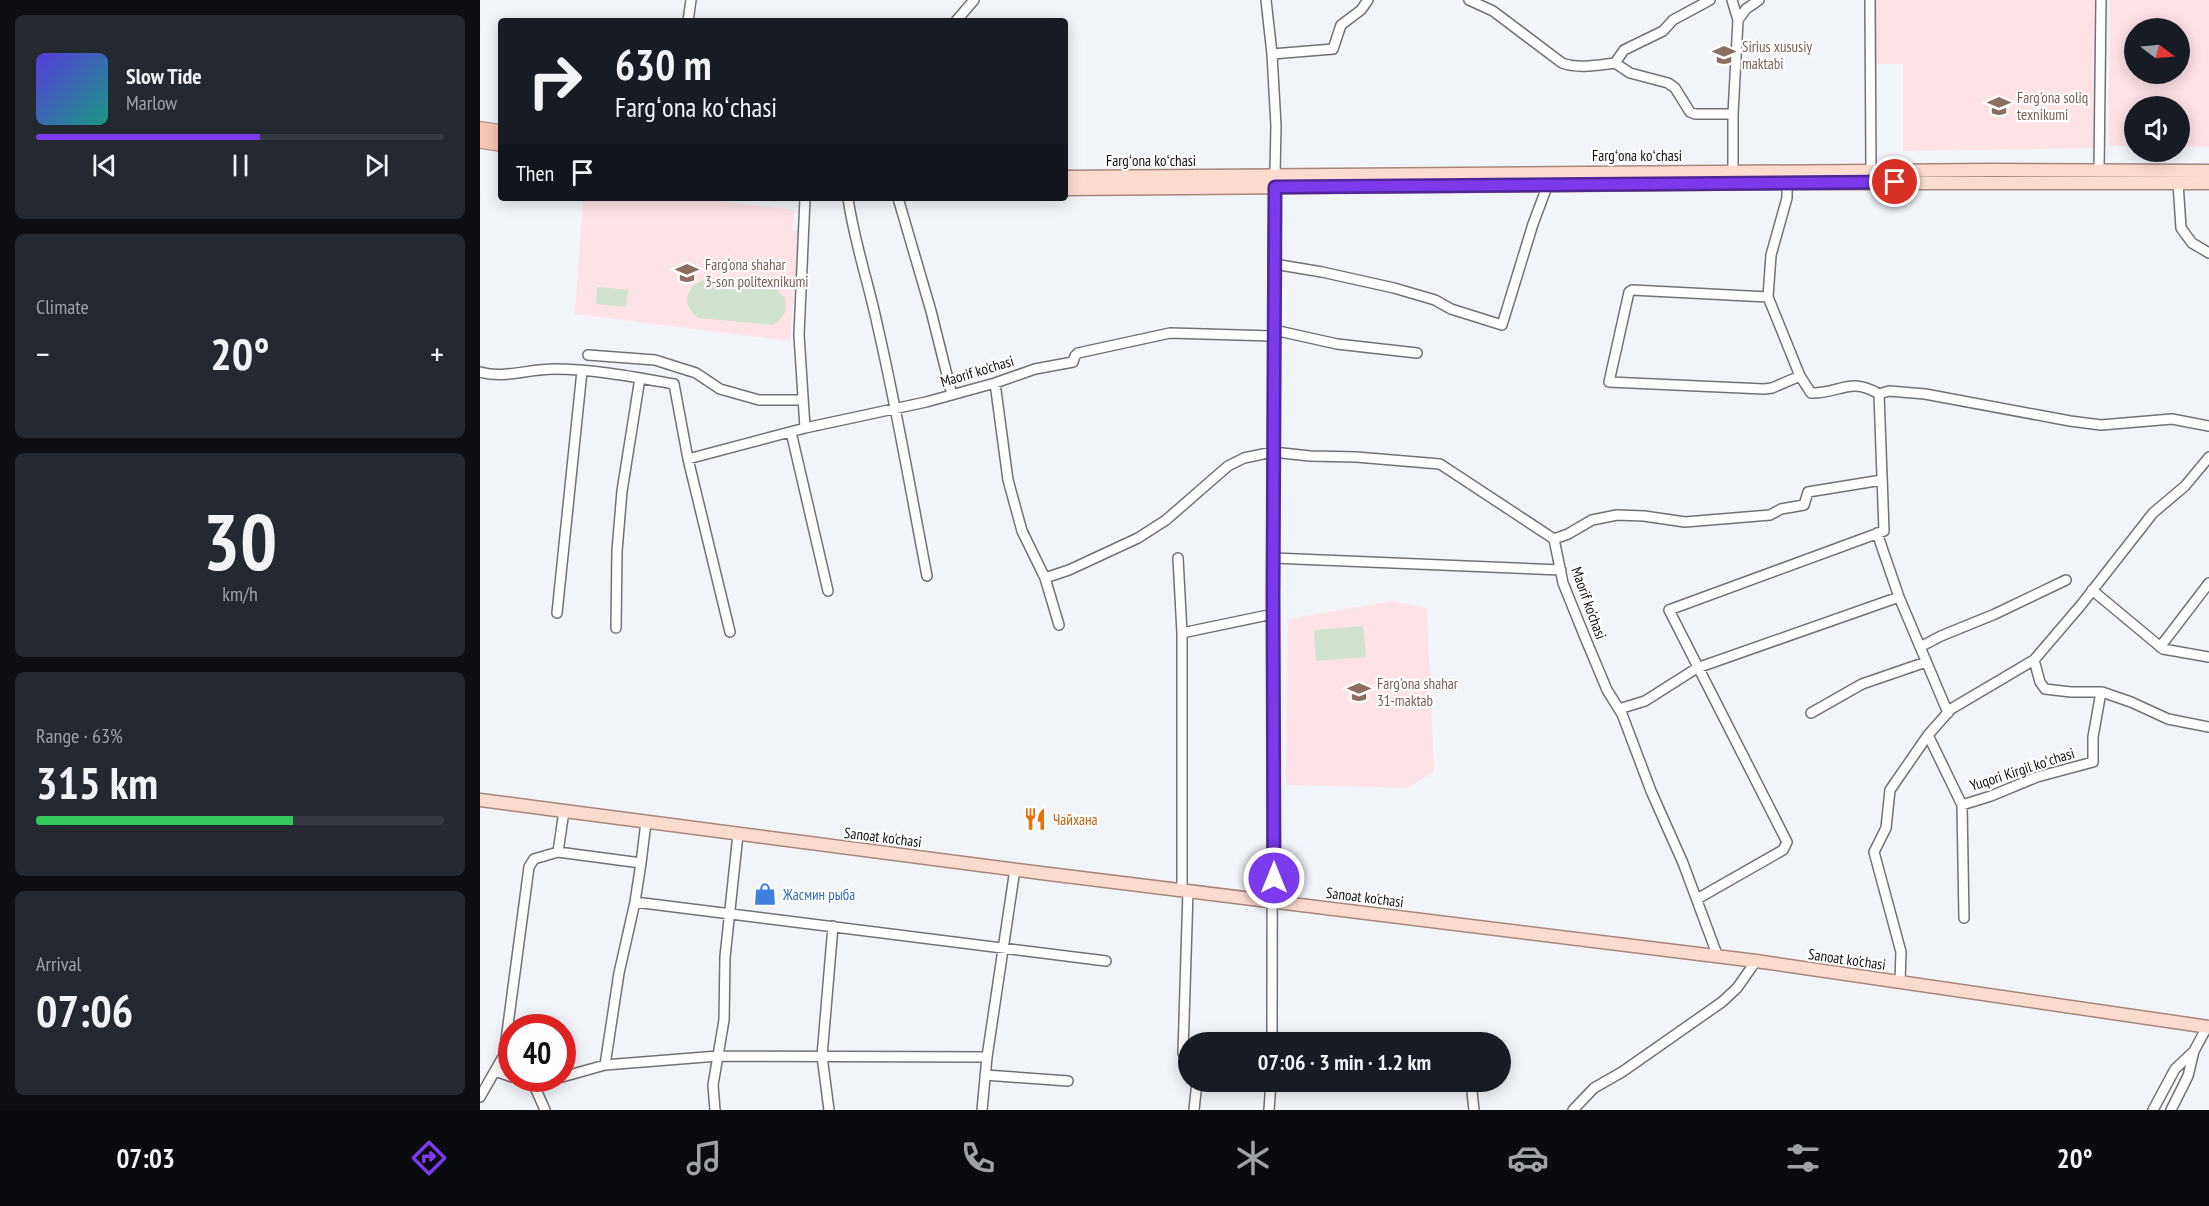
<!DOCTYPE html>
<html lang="en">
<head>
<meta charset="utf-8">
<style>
	:root { --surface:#171b24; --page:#242831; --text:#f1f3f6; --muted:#9ea1a6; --line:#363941; --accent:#7c3aed }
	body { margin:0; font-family:"PT Sans Narrow",sans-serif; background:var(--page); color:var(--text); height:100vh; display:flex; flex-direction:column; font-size:22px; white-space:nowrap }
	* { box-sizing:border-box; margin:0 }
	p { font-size:20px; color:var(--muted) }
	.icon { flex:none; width:33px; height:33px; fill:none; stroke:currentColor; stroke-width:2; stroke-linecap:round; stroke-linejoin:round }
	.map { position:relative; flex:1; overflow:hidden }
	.side { display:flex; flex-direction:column; gap:15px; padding:15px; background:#0d0f14; width:480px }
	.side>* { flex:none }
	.top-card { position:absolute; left:18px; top:18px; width:570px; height:183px; border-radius:6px; box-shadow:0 3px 15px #0003; background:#171b24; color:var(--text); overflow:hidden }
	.needle { width:39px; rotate:106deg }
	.controls { position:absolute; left:1644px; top:18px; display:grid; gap:12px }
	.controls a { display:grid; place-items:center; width:66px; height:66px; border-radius:50%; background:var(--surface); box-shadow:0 3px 15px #0003; font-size:30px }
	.speed { position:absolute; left:18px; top:1014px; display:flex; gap:12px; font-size:30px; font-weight:700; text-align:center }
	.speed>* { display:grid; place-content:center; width:78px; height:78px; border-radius:50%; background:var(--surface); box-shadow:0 3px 15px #0003; line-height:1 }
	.speed .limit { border:9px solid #d22; background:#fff; color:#111 }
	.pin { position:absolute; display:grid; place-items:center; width:51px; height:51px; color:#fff; margin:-26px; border:3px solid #fff; border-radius:50%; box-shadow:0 2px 6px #0007 }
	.me { position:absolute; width:66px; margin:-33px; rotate:0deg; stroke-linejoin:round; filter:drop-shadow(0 0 4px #0008) }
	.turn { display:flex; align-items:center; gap:21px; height:126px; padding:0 18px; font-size:27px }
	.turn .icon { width:78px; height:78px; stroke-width:2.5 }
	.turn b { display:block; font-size:42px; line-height:51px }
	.then { display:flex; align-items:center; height:57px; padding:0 18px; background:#0003; gap:12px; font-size:22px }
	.big { font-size:45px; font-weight:600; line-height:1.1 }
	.side .widget { flex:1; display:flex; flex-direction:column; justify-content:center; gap:9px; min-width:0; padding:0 21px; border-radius:9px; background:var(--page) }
	.side .dial { align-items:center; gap:0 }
	.dial b { font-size:78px; line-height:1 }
	.song { display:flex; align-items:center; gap:18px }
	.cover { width:72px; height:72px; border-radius:9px; background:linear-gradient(135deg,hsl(250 70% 55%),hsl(170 70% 35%)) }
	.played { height:6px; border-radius:3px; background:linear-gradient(90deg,var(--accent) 55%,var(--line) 55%) }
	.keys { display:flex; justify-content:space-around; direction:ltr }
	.heat { display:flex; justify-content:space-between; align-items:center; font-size:33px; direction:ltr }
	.charge { height:9px; border-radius:4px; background:linear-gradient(90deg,#34c759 63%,var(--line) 0) }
	.trip { position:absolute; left:698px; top:1032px; width:333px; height:60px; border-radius:30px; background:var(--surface); box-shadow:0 3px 15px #0003; font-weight:600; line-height:60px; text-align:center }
	.menu { display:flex; height:96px; justify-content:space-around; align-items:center; background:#090b0e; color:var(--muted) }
	.menu .icon { width:42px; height:42px }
	.menu .selected { color:var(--accent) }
	.menu b { font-size:27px; color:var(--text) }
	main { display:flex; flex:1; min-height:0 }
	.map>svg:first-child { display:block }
</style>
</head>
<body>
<main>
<section class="side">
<div class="widget">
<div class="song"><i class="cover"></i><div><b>Slow Tide</b><p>Marlow</p></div></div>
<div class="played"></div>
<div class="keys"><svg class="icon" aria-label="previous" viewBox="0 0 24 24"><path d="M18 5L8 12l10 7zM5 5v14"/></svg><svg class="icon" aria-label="pause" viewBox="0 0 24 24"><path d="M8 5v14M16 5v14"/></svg><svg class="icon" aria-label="next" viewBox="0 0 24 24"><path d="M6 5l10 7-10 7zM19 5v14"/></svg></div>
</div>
<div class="widget"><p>Climate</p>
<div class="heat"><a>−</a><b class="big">20°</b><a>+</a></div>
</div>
<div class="widget dial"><b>30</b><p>km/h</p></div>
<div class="widget"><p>Range · 63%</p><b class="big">315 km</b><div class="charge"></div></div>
<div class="widget"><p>Arrival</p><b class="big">07:06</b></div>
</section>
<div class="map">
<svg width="1729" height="1110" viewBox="0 0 1729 1110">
	<rect width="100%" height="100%" fill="#f1f4f9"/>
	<path fill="#fde2e6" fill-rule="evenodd" d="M1394,0H1616L1614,148L1423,151V64H1394Z
		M1630,0H1729V147H1700V106H1654V146H1629ZM1654,28H1700V74H1654Z
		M103,198H212L315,210L312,230L319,231L310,341L95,314Z
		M912,601L947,608L954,772L927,788L806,785L808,619Z"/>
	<path fill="#d2e2d1" d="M224,280L296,289L305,298L306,311L298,322L292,325L220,318L214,315L207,304V298L212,286Z
		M117,287L148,290L146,307L116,304Z
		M883,626L886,657L836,661L834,630Z"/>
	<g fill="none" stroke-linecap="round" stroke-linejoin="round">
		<g stroke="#707277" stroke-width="12">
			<path id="minor" d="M786,0L792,54L796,126L793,269L792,1042
				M989,0L1013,11L1082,63C1098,69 1118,65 1135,63L1144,50L1183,31L1193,20L1230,0
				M1252,0L1258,20L1253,114V171
				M1390,0L1391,170
				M1258,20L1266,9L1279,0
				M208,21L211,0
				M476,21L494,0
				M792,54L853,49L861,25L881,10L888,0
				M1135,63L1150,73L1188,83L1195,88L1210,112L1215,114H1253
				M1619,170L1621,0
				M1698,183L1701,228L1712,243L1729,253
				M368,198C374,242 389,284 398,328C417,410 431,493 447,576
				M418,198L451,311L472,395
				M794,264L842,272L914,288L955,300L971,309L1022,325L1053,224L1068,184
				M1288,297L1152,290L1149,292L1129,382L1284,389L1292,388L1320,376L1288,297L1291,255L1307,198V177
				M794,330L857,344L937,353
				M108,355L175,360L216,373L240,389L279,400H323
				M0,372C25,379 48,369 74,369C114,369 154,377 194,384L208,459L250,632
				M515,383L528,480L542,531L565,578L579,625
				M1399,394L1409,391L1445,394L1590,421L1621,425L1692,419L1729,426
				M325,428L319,335L325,198
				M311,432L348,591
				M208,459L325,428L446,402L515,383L555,369L593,362L595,356L598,353L690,333L794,336
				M1074,539L1088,534L1112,520L1137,515L1164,516L1205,522L1290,515L1301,509L1324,505L1328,492L1402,480
				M698,558L702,633V891
				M793,558L1081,570
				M565,578L589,570L658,538L686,520L748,466L764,458L793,452L830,456L876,457L960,464L1074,539L1083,583L1104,635L1127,690L1142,714L1171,791L1203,863L1238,957
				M1612,590L1683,649L1729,657
				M1419,597L1468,713
				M77,613L102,371
				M136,628L137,551L142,491L160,378
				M702,633L793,614
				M1440,647L1461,636L1515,614L1586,580
				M1680,647L1729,583
				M1554,660L1601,605L1673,513L1705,486L1729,457
				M1139,709L1165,701L1217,668L1419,597L1397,533
				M1331,713L1382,684L1446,662
				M1448,735L1482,805L1484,918
				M1482,805L1511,796L1557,777L1613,762V737L1621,692
				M78,852L161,863L155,902L139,973L125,1065L82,1077
				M161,863L166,822
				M708,891L703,1053L708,1064
				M1217,899L1303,850L1307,842L1189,610L1404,531L1399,394C1369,376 1360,394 1331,393L1320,376
				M155,902L626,961
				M1420,981L1421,952L1394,852L1406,828L1410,790L1448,735L1471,709L1554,660L1560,682L1565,689L1591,692H1622L1651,702L1688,719L1729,727
				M125,1065L238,1056L507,1057
				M15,1071L32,1077
				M505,1075L588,1081
				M36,1078L54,1085L65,1110
				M991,1082L994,1110
				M54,1085L77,1078
				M0,1097L24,1055L49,867L54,859L78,852L84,811
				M235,1110L233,1085L244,1020L245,957L258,834
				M349,1110L342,1056L353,926
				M502,1110L507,1057L535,869
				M714,1110L717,1082
				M789,1110L791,1082
				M1093,1110L1114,1088L1142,1072L1242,1002L1257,988L1276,961
				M1673,1110L1695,1069L1714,1051
				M1691,1110L1708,1076L1714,1051L1727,1027"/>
		</g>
		<g stroke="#a8867a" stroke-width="15">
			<path id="major" d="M585,177L1515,170L1729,171
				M585,189L1307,183H1729
				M0,800L561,873L1276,961L1729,1027"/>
		</g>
		<g stroke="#a8867a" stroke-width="16">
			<path id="highway" d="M0,129L21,132
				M0,141L21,144"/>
		</g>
		<use href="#minor" stroke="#fff" stroke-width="9"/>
		<use href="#major" stroke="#fcdcd1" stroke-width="12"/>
		<use href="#highway" stroke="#fac5b2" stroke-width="14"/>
	</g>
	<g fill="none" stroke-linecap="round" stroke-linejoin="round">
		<g stroke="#51269a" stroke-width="15">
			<path id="route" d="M794,878L793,596L795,187L1415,182"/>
		</g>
		<use href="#route" stroke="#7c3aed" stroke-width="10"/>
	</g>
	<defs>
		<g id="school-bare" transform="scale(1.8)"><path d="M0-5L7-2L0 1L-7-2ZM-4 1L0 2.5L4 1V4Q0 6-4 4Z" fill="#8d6e63" stroke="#fff" stroke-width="2.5" paint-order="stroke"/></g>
		<g id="university-bare" transform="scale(1.8)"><path d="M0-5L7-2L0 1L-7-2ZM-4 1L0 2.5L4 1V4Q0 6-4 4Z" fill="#8d6e63" stroke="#fff" stroke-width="2.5" paint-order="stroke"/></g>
		<g id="restaurant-bare" transform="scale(1.8)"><path d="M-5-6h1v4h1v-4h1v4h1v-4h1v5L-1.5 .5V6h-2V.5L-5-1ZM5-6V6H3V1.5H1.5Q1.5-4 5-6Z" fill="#e8710a" stroke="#fff" stroke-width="2.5" paint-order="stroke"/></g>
		<g id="shop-bare" transform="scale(1.8)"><path d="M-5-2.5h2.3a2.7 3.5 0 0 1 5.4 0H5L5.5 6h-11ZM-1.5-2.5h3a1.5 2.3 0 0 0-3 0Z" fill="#3f7fe0" stroke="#fff" stroke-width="2.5" paint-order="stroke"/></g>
	</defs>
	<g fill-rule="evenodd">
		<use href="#school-bare" x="1244" y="55"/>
		<use href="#university-bare" x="1519" y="106"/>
		<use href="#university-bare" x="207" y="273"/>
		<use href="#school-bare" x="879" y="692"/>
		<use href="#restaurant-bare" x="555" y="819"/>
		<use href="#shop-bare" x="285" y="894"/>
	</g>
	<g text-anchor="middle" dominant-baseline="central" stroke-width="4.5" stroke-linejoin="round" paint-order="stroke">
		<g font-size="15" fill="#785e54" stroke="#fff" text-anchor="start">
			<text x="1262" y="46">Sirius xususiy<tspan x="1262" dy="17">maktabi</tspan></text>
			<text x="1537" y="97">Farg'ona soliq<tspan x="1537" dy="17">texnikumi</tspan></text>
			<text x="225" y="264">Farg‘ona shahar<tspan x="225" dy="17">3-son politexnikumi</tspan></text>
			<text x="897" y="683">Farg'ona shahar<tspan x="897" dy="17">31-maktab</tspan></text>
		</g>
		<g font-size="15" fill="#101012" stroke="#fff">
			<text x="1157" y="155">Fargʻona koʻchasi</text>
			<text x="671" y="160">Fargʻona koʻchasi</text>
			<text transform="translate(497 371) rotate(-17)">Maorif ko'chasi</text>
			<text transform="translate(1109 603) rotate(70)">Maorif ko'chasi</text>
			<text transform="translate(1542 769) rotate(-18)">Yuqori Kirgil koʻchasi</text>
			<text transform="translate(403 837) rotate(7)">Sanoat ko'chasi</text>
			<text transform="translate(885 897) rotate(7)">Sanoat ko'chasi</text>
			<text transform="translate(1367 959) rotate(8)">Sanoat ko'chasi</text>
		</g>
		<g font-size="15" fill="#c56008" stroke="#fff" text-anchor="start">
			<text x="573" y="819">Чайхана</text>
		</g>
		<g font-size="15" fill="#366cbe" stroke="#fff" text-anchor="start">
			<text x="303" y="894">Жасмин рыба</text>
		</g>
	</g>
</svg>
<div class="controls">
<a><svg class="needle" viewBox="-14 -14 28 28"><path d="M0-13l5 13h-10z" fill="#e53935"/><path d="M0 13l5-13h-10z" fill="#9ea1a6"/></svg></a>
<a><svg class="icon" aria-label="sound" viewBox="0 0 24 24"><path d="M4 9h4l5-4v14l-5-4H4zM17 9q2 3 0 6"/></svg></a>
</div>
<div class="speed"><div class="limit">40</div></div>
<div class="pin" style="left:1415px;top:182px;background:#d93025"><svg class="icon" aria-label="arrive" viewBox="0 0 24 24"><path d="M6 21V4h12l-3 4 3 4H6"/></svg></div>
<svg class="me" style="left:794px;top:878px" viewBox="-20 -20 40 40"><circle r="17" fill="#7c3aed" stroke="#fff" stroke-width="3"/><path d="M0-11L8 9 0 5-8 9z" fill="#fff"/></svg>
<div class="trip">07:06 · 3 min · 1.2 km</div>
<div class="top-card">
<div class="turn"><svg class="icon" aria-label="right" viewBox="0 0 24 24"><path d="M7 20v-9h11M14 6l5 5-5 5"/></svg><div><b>630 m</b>Fargʻona koʻchasi</div></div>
<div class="then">Then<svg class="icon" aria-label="arrive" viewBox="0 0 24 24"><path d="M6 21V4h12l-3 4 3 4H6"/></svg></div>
</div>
</div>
</main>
<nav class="menu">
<b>07:03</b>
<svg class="icon selected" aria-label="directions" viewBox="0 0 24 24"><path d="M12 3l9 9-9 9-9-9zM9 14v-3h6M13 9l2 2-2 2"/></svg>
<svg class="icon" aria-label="music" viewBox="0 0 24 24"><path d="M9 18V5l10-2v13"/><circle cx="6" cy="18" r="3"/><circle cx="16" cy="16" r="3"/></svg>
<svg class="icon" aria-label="phone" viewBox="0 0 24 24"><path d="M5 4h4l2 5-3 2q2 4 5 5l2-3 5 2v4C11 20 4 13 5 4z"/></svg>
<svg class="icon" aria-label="climate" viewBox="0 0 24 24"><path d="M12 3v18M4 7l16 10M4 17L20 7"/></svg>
<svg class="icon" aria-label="car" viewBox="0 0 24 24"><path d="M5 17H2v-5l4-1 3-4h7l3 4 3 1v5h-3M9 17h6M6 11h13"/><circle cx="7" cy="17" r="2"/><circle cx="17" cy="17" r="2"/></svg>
<svg class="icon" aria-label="filters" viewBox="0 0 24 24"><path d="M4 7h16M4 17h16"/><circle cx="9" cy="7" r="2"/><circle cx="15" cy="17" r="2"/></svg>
<b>20°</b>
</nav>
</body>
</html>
